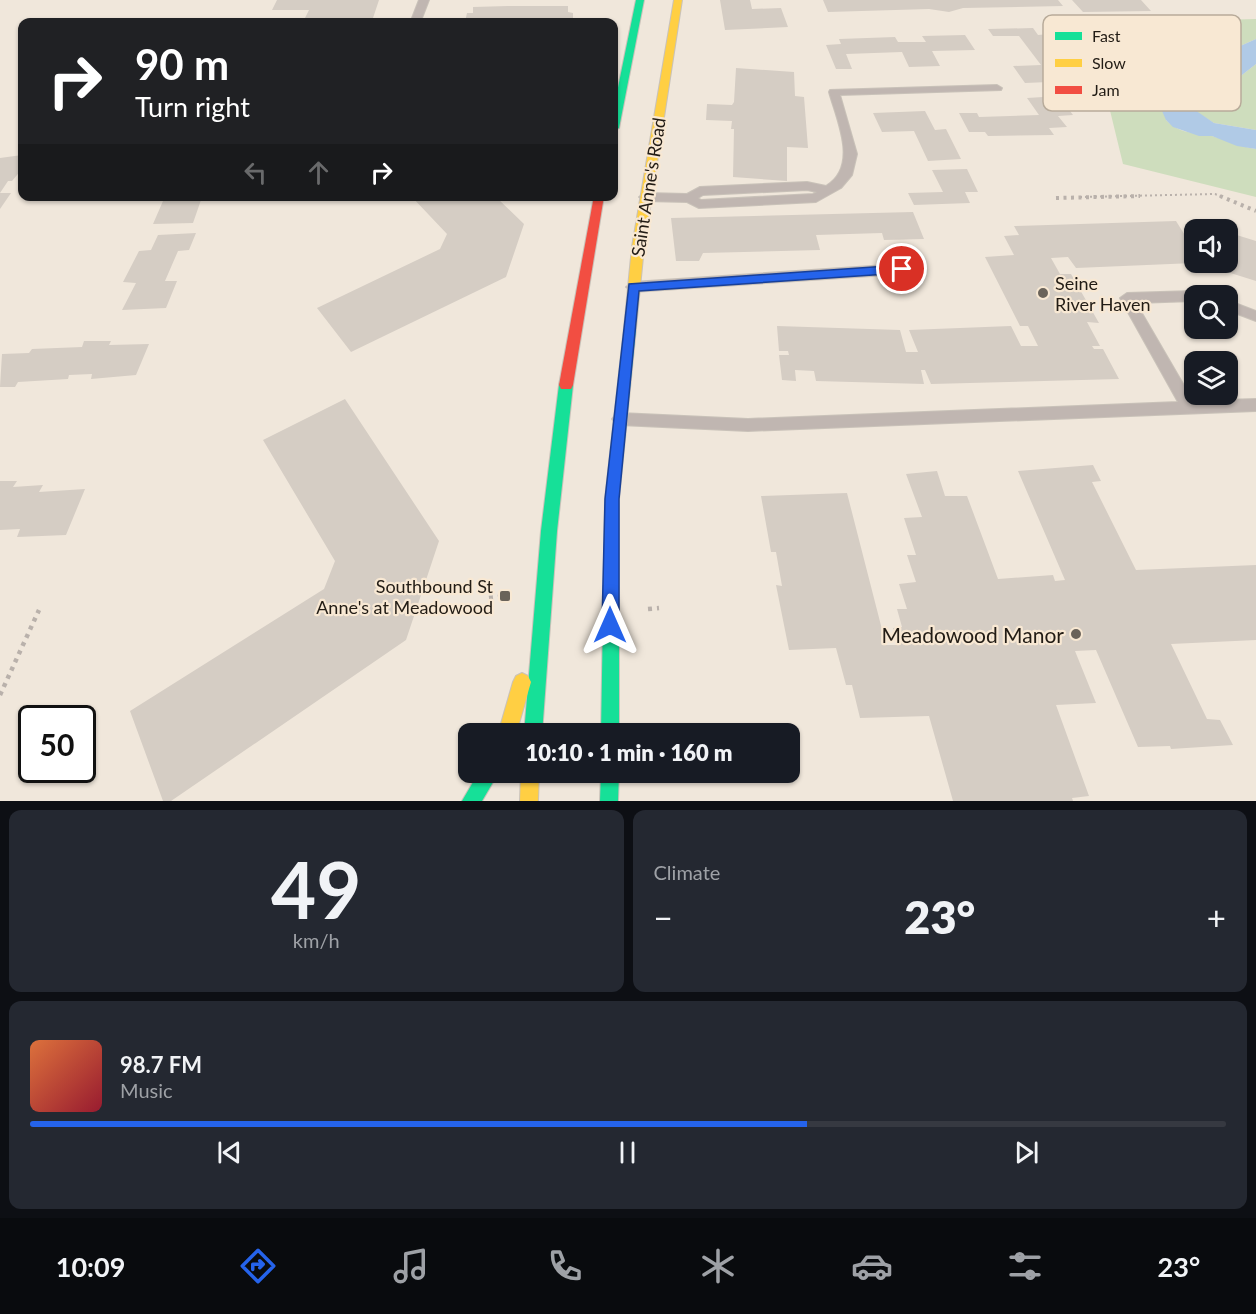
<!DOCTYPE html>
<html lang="en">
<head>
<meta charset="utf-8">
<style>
	:root { --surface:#171b24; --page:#242831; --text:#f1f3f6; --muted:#9ea1a6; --line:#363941; --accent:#2563eb }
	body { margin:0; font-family:Lato,sans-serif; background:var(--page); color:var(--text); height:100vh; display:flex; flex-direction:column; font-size:22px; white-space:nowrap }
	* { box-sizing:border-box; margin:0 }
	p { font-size:20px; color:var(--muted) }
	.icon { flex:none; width:33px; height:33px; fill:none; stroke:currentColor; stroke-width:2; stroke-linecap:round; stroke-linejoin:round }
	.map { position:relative; height:801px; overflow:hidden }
	.details { display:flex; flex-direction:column; gap:9px; padding:9px; background:#0d0f14; flex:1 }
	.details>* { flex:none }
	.hud { position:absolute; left:18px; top:18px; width:600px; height:183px; border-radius:12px; box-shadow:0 2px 4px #0004; background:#202124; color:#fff; overflow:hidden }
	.buttons { position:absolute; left:1184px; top:219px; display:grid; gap:12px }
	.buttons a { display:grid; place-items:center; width:54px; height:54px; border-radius:12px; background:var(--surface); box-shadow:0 2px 4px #0004; font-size:30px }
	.speed { position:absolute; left:18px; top:705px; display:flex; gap:12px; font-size:30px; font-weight:700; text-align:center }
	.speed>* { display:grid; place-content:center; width:78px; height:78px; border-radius:50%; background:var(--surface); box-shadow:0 2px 4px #0004; line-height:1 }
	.speed .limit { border:3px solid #111; border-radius:9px; background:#fff; color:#111 }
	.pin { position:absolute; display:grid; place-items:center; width:51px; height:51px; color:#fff; margin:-26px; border:3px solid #fff; border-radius:50%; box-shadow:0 2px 6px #0007 }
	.me { position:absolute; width:66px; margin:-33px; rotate:0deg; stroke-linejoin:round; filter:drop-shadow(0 0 4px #0008) }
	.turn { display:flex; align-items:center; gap:21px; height:126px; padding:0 18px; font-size:27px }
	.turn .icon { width:78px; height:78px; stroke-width:2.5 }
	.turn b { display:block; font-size:42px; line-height:51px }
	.lanes { display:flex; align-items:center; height:57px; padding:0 18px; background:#0003; justify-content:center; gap:30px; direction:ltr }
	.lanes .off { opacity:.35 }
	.big { font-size:45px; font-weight:800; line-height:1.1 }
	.details .card { flex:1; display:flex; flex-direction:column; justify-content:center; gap:9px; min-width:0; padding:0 21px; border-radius:12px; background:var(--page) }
	.details .dial { align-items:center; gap:0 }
	.dial b { font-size:78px; line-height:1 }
	.song { display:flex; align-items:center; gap:18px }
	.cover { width:72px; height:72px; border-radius:9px; background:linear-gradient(135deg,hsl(20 70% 55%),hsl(350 70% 35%)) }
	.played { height:6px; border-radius:3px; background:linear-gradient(90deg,var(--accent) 65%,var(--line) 65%) }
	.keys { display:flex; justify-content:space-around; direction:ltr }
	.heat { display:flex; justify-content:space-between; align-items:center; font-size:33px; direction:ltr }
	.details .tiles { flex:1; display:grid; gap:9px; grid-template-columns:1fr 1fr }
	.card:last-child { grid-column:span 2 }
	.trip { position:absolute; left:458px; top:723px; width:342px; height:60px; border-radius:12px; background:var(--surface); box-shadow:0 2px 4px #0004; font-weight:800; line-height:60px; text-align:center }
	.tab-bar { display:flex; height:96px; justify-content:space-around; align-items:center; background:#090b0e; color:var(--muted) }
	.tab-bar .icon { width:42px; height:42px }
	.tab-bar .selected { color:var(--accent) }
	.tab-bar b { font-size:27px; color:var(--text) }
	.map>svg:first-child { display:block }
</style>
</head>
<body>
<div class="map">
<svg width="1256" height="801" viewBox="0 0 1256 801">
	<rect width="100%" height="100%" fill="#f0e7db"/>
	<path fill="#ceddbd" d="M1256,19V39L1220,55L1191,79L1168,87L1166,120C1183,137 1195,130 1215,137C1229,141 1241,147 1256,149V197L1123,164L1106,94L1143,22Z
		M1256,64V130L1214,123L1195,111V104L1228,86Z"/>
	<path fill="#b0cae6" d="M1256,39V64L1228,86L1196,103L1195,110L1214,123L1256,130V149L1237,146L1212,136H1199L1173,127L1166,120L1159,104L1160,97L1168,87L1191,79L1220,55Z"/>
	<path fill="#d5cdc4" d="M277,0H379L373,18L304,20L309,10H272Z
		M720,0H750L752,9L781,8L788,27L725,30Z
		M823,0H1058L1063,6L963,8L949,12L929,9L828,12Z
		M1072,0H1141L1151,11L1083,12Z
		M508,6H568V12L573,13V22H465L467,13H473V7Z
		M1033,28L1038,35L1049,34L1071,65H1060L1072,81L1025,83L1013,66L1041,65L1019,36H993L988,29Z
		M965,35L975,50L932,51L940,66L909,67L902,52L846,54L852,69H836L826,45L841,44L839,39L895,37L898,42H926L922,36Z
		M736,68L794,72L795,96L804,97L808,148L787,147V181L733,177L734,129H731L732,121L706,120L707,104L732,105L734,102Z
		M1059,96L1073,115L1058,116L1067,127L1049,128L1054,135L988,136L985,132H969L959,113H977L979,117L1039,115L1027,98Z
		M925,111L935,130L946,129L961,159L928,161L914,131L882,132L873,113Z
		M22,155V169L12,181H8L0,193H11L0,209V158Z
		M967,169L978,192H965L970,203L914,205L908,193L943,192L932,170Z
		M177,196H213L212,199L201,200L193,223L153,224L163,201H175Z
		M411,196H495L524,224L506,277L351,352L317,308L440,249L447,234Z
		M913,212L924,239L884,240L882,233L816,235L820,250L703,253L699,261H676L671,218Z
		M1176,221L1186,237H1194V252L1188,251L1194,263L1076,268L1068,257L1051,258L1060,274H1071L1099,323L1087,322L1100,346H1092L1094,349H1103L1119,379L931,384L925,370H921L924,384L816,381L814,371L795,370L796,381L782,380L779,355H789L788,351H779L777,326L900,330L906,352H918L909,330L1011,326L1021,346H1038L1028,326H1020L985,257L1014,255L1004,236L1019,235L1014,226Z
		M1227,232L1256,241V281L1205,265V262H1227Z
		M196,233L189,250L178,251L165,281H177L166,308L122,310L136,283L123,282L139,251L151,250L158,235Z
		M84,341H111L109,345L149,344L136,375L91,379L92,374L69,375L68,379L18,382L15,387H0L2,354L29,353L32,349L82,347Z
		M345,399L439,541L406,640L171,801H163L130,711L324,589L335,561L263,440Z
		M1093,465L1101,481L1092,482L1136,570L1256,565V640L1171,644L1207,719L1220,720L1233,745L1171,749L1170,746L1138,747L1096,650L1075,651L1096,703L1056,705L1089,796L1072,798L1073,801H953L929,716L860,718L852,685H846L836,648L789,650L776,585L782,586L776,552H771L761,496L847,493L886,645H899L893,628L902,627L897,609H907L899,584L916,582L907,555H916L904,518L922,517L906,474L937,471L945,496H967L998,579L1053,575L1055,581L1065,580L1018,471Z
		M0,481H17L13,487L43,485L39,492L85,489L66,535L17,537L20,529L0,530Z"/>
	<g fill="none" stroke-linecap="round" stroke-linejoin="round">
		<g stroke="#c9c2b9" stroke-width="2">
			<path id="lane" d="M419,0H429L422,18L417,21L412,18Z
				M997,85L1002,88L1001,90L840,95L857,154L852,175L841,188L816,202L699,208L687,202L645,201L639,197L645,193L687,194L700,187L807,182L826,186C859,166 837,121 829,92L830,90ZM807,190L817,192L813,194L701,200L698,198L703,195Z
				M902,264L909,269L902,274L633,292L626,287L633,282Z
				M1194,291L1200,296H1194V301L1136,303L1193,401L1256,399V411L748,431L620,425L615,423L612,419L615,415L620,413L748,419L1178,402L1120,298L1127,293Z
				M1227,300L1256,311V321L1227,310Z"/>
		</g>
		<g stroke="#c9c2b9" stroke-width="2">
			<path id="fast" d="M636,0H644L619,128L614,131V107Z
				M630,323L636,328L619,499V734H601L605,499L624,328Z
				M566,380L571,381L573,385L557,531L542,734H524L541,531L559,385L561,381Z
				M479,772H499L482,801H462Z
				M601,772H619L618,801H600Z"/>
		</g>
		<g stroke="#c9c2b9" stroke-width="2">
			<path id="slow" d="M674,0H682L644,247L636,328L630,333L624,328L632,247Z
				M522,673L528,676L531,682L516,734H498L513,682L516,676Z
				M521,772H539L538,801H520Z"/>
		</g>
		<g stroke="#c9c2b9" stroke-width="2">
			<path id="jam" d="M594,196H604L573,385L571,389H561L559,385Z"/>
		</g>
		<path stroke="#b9b1ab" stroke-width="2" stroke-dasharray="2 3" stroke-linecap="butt" d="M1080,197L1215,194L1223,197"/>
		<path stroke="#b9b1ab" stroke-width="4" stroke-dasharray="3 4.5" stroke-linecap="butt" d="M1220,196L1256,211
			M1056,198L1140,196"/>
		<path stroke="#b9b1ab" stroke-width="4.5" stroke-dasharray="4 5" stroke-linecap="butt" d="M489,598L505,596
			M648,609L659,608
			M0,695L39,610"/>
		<use href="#lane" fill="#c0b6b1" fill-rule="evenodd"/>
		<use href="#fast" fill="#16e098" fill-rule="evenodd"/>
		<use href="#slow" fill="#ffcf43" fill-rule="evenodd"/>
		<use href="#jam" fill="#f24e42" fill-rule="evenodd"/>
	</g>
	<path fill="#2563eb" stroke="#184099" stroke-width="1.5" d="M902,265L908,269L902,273L639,291L619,499V625L616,631L610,633L604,631L602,625L605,499L629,284Z"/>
	<g fill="#6a635a" stroke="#f8e8d3" stroke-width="2">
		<circle cx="1043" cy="293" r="6"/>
		<rect x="499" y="590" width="12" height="12" rx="3"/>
		<circle cx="1076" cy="634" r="6"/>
	</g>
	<g text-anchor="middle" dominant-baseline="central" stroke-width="4.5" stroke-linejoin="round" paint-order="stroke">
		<g font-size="18" fill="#221c15" stroke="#f8e8d3">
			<text transform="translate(648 187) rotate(-81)">Saint Anne's Road</text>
		</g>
		<g font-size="18" fill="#221c15" stroke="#f8e8d3" text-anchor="start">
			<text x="1055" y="283">Seine<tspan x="1055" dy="21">River Haven</tspan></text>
			<text x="493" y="586" text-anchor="end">Southbound St<tspan x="493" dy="21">Anne's at Meadowood</tspan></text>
		</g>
		<g font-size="21" fill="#221c15" stroke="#f8e8d3" text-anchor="end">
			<text x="1064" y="634">Meadowood Manor</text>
		</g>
	</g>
	<rect x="1043" y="15" width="198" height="96" rx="9" fill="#f8e8d3" stroke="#b8ab9a" stroke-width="1.5"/>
	<rect x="1055" y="32" width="27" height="8" fill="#16e098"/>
	<rect x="1055" y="59" width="27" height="8" fill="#ffcf43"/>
	<rect x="1055" y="86" width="27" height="8" fill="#f24e42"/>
	<g font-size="16" fill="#221c15">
		<text x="1092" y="42">Fast</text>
		<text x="1092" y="69">Slow</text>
		<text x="1092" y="96">Jam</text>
	</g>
</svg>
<div class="buttons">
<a><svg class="icon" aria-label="sound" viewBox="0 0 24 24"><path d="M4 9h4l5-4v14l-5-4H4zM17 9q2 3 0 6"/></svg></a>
<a><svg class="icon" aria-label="search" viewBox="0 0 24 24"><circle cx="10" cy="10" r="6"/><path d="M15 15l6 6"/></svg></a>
<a><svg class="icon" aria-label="layers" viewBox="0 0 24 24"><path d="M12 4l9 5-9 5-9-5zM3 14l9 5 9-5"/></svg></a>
</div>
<div class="speed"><div class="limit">50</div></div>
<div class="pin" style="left:902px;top:269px;background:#d93025"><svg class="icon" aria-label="arrive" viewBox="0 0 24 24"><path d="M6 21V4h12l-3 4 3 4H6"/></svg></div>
<svg class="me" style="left:610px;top:625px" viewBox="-20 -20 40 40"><path d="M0-17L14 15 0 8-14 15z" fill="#2563eb" stroke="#fff" stroke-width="4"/></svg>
<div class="trip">10:10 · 1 min · 160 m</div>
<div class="hud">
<div class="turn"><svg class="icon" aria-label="right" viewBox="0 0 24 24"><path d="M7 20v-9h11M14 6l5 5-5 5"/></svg><div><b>90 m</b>Turn right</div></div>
<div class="lanes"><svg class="icon off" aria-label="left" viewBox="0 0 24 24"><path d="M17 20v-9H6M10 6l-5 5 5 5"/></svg><svg class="icon off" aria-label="ahead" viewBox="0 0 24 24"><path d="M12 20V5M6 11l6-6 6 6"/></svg><svg class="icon" aria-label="right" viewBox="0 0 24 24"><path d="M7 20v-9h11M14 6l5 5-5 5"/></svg></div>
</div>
</div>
<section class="details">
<div class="tiles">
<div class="card dial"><b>49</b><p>km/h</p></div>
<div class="card"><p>Climate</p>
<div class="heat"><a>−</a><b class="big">23°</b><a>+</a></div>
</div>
<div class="card">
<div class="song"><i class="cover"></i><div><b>98.7 FM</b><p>Music</p></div></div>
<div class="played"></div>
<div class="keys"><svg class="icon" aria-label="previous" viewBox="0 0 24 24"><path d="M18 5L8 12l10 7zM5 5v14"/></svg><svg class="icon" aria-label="pause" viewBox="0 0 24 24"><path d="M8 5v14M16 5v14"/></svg><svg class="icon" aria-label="next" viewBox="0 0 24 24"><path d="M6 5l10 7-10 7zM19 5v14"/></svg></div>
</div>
</div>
</section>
<nav class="tab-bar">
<b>10:09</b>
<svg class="icon selected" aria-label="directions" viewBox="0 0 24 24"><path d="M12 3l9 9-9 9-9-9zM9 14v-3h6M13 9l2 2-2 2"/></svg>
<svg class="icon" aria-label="music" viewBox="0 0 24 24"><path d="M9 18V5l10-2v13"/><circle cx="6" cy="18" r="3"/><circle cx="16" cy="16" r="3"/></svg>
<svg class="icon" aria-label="phone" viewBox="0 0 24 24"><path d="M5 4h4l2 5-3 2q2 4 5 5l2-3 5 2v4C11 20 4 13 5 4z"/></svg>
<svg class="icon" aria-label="climate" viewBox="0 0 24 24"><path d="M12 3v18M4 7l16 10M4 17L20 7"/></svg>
<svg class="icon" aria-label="car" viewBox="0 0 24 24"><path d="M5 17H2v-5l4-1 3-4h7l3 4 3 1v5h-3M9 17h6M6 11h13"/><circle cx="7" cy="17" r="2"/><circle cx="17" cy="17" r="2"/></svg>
<svg class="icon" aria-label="filters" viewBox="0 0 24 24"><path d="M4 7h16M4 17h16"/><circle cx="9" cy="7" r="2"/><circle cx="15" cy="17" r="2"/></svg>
<b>23°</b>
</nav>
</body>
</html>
